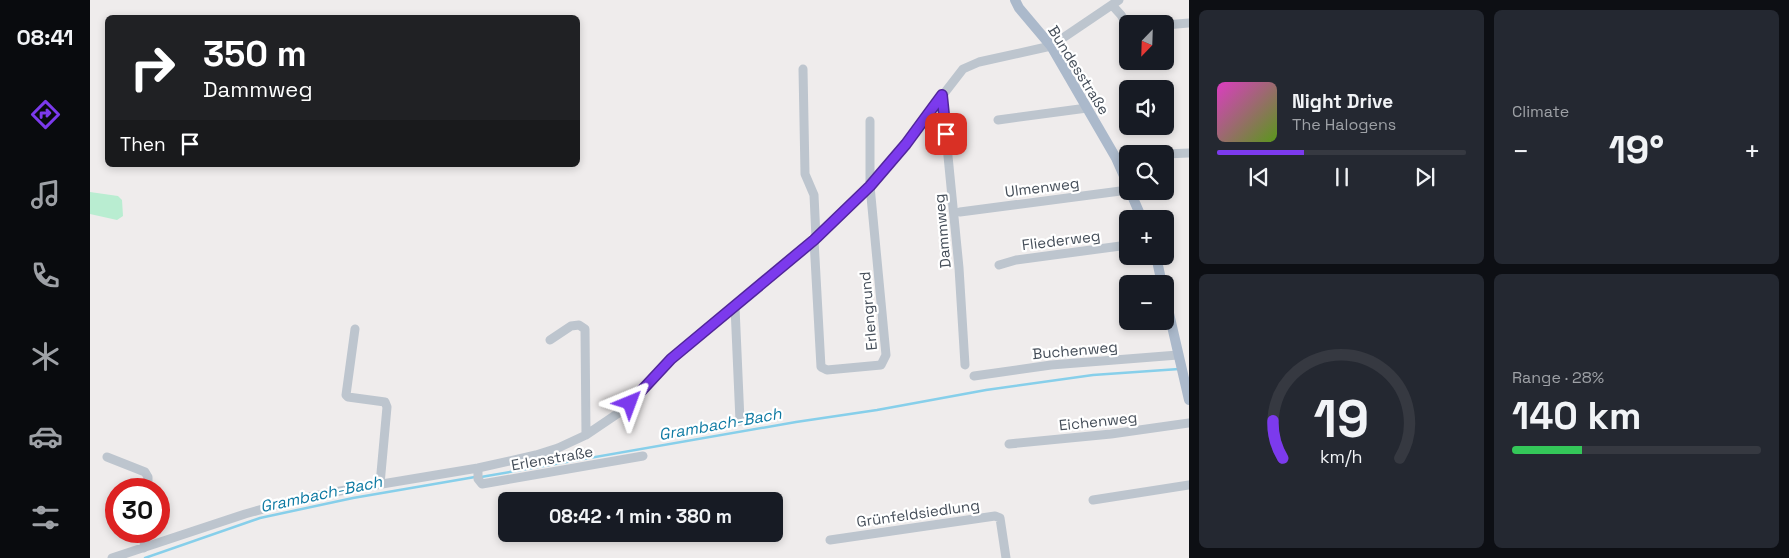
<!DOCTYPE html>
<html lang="en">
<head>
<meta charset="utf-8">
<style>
	:root { --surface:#171b24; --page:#242831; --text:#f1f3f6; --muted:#9ea1a6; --line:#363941; --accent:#7c3aed }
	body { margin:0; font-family:"Space Grotesk",sans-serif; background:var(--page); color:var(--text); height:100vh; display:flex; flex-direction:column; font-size:19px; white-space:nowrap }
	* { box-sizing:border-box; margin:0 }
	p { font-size:16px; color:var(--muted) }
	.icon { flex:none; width:28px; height:28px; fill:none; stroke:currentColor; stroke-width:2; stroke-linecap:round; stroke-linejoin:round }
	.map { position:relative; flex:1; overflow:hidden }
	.sheet { display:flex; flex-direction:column; gap:10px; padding:10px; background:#0d0f14; width:600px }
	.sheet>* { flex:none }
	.banner { position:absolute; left:15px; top:15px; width:475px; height:152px; border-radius:8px; box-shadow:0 2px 8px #0003; background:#202124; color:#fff; overflow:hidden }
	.needle { width:32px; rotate:203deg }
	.tools { position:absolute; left:1029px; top:15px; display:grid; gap:10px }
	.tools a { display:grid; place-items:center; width:55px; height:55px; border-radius:8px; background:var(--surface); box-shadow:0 2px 8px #0003; font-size:25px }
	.speed { position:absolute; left:15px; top:478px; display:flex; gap:10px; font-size:25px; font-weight:700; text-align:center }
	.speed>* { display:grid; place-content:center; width:65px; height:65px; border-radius:50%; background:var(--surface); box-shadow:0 2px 8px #0003; line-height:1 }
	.speed .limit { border:8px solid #d22; background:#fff; color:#111 }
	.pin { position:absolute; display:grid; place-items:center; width:42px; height:42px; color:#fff; margin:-21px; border-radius:10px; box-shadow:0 2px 8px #0006 }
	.me { position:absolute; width:55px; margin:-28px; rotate:44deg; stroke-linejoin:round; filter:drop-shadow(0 0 4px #0008) }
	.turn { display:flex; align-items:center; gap:18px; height:105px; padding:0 15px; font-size:22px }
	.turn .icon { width:65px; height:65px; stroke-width:2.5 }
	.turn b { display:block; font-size:35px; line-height:42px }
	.then { display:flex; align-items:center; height:48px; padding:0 15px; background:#0003; gap:10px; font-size:19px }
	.big { font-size:38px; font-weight:800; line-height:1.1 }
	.sheet .widget { flex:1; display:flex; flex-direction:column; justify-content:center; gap:8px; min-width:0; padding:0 18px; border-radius:8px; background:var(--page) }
	.sheet .dial { align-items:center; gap:0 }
	.dial svg { height:130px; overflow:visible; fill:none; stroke:var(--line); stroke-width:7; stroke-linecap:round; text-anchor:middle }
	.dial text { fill:var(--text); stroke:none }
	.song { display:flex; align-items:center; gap:15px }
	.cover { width:60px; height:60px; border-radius:8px; background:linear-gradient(135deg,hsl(310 70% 55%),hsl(90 70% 35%)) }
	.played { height:5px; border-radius:2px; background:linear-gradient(90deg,var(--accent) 35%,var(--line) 35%) }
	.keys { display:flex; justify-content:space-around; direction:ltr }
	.heat { display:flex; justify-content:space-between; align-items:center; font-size:28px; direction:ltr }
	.charge { height:8px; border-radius:4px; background:linear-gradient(90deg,#34c759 28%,var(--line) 0) }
	.sheet .tiles { flex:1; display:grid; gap:10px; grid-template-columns:repeat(2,1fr) }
	.trip { position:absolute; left:408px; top:492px; width:285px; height:50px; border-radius:8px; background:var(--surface); box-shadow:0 2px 8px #0003; font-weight:800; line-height:50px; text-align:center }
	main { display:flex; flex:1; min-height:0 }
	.tab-bar { display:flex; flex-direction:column; width:90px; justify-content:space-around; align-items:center; background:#090b0e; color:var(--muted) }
	.tab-bar .icon { width:35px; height:35px }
	.tab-bar .on { color:var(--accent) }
	.tab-bar b { font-size:22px; color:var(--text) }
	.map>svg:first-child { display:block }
</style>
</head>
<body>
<main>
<nav class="tab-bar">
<b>08:41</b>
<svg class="icon on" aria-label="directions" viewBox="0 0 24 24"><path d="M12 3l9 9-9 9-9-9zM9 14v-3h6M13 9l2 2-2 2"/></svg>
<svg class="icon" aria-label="music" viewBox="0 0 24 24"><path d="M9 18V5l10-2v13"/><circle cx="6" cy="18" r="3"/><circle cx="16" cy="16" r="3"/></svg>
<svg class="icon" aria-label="phone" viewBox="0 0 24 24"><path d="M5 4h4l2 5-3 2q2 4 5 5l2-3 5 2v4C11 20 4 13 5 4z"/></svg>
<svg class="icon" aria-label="climate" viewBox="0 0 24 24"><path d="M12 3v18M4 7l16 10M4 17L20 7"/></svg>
<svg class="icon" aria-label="car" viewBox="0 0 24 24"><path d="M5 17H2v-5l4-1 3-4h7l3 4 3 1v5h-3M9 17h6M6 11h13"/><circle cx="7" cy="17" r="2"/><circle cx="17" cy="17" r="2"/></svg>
<svg class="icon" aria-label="filters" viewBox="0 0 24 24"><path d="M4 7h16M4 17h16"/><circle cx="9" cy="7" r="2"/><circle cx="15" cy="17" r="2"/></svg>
</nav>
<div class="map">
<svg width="1099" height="558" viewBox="0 0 1099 558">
	<rect width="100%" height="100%" fill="#efecec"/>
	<path fill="#b9edd1" d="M0,192L28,196L32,200L33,216L27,220L0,214Z"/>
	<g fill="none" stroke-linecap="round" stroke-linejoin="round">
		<path stroke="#87cfea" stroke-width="2.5" d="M391,477L706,422L787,410L896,390L1003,375L1089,369
			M55,558L170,518L263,498L385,477"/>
		<path stroke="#bdc5ce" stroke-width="9" d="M1022,5L1031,15L1038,26
			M1075,25L1099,23
			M713,69L715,174L724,195L726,238
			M852,95L869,268L875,365
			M908,120L997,108
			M1075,154L1099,153
			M1026,158L1038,157
			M870,212L1038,190
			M724,240L731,367L737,370L791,365L796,355L780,186V121
			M909,265L926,260L1038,245
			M645,307L650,421
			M265,329L256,395L258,397L295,402L297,407L290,484
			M460,340L481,326L489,325L495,329L496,435
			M884,376L961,365L1088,355
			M919,444L1021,434L1099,423
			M17,457L55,472L58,477V489
			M388,468V479L392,484L553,456
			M1003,500L1099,485
			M740,540L905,516L910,518L916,558
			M54,548L55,531
			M22,558L155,514L198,502L238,493L388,468L446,455L468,448L496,435L530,412L581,359L600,342L724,240L780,186L815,144L873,69L889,62L961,46L1029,0"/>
		<path stroke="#abb9cb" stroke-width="10" d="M925,0L929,8L961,46L1026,158L1038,185
			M1040,191L1052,219
			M1066,256L1072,284
			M1075,296L1099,400"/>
	</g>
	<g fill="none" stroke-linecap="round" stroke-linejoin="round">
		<g stroke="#51269a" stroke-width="12">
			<path id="route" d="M540,403L581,359L724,240L780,186L816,144L852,95L856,134"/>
		</g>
		<use href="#route" stroke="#7c3aed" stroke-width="9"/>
	</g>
	<g text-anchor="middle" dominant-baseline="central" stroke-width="4.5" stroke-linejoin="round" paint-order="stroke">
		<g font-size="15" fill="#454e59" stroke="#fff">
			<text transform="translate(989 70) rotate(58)">Bundesstraße</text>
			<text transform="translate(952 187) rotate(-7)">Ulmenweg</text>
			<text transform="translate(852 231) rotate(-95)">Dammweg</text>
			<text transform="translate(971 240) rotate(-7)">Fliederweg</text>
			<text transform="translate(778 311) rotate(-95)">Erlengrund</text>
			<text transform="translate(985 350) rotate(-5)">Buchenweg</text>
			<text transform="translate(1008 421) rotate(-6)">Eichenweg</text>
			<text transform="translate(462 458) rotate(-10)">Erlenstraße</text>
			<text transform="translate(828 513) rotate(-8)">Grünfeldsiedlung</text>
		</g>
		<g font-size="16" font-style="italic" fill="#0e7aa3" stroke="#fff">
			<text transform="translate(630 424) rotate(-10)">Grambach-Bach</text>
			<text transform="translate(231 494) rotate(-12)">Grambach-Bach</text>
		</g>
	</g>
</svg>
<div class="tools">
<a><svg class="needle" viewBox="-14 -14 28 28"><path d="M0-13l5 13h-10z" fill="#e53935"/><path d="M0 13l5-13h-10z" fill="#9ea1a6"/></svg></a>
<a><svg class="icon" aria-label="sound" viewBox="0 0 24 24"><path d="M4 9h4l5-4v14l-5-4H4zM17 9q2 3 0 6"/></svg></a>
<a><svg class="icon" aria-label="search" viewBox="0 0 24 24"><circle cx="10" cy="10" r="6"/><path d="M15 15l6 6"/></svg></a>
<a>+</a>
<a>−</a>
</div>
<div class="speed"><div class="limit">30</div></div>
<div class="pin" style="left:856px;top:134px;background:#d93025"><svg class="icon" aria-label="arrive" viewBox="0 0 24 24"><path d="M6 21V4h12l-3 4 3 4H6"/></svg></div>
<svg class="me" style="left:540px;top:403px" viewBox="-20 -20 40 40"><path d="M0-17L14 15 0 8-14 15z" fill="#7c3aed" stroke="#fff" stroke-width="4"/></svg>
<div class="trip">08:42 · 1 min · 380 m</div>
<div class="banner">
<div class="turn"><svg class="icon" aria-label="right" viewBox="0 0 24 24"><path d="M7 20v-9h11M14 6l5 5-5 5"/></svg><div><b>350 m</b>Dammweg</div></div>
<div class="then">Then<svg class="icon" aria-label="arrive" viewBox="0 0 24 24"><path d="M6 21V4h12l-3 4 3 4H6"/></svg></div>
</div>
</div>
<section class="sheet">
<div class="tiles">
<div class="widget">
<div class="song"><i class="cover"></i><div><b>Night Drive</b><p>The Halogens</p></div></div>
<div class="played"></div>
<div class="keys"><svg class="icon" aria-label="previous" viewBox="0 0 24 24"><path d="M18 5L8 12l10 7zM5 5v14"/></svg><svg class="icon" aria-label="pause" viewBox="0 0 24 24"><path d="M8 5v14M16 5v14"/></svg><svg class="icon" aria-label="next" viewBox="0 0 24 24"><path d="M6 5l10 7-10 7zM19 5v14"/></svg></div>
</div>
<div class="widget"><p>Climate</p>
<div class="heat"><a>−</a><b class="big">19°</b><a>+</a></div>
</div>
<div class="widget dial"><svg viewBox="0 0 100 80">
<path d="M14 69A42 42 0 1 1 86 69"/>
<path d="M14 69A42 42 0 0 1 8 46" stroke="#7c3aed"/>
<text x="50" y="56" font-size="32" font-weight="700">19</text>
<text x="50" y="72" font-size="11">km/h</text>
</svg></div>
<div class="widget"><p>Range · 28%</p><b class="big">140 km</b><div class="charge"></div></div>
</div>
</section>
</main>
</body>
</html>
